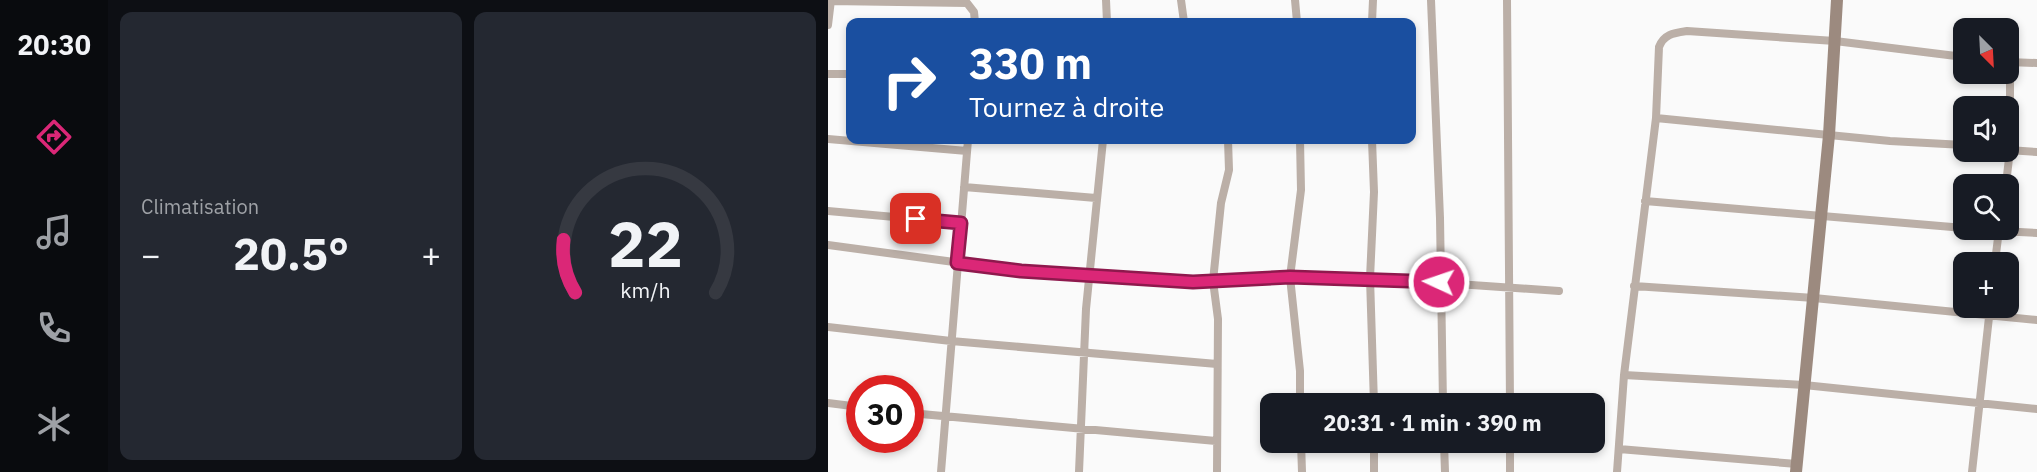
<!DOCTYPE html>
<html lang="fr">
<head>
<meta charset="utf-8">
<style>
	:root { --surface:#171b24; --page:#242831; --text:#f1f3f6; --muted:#9ea1a6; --line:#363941; --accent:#db2777 }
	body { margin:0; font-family:"IBM Plex Sans",sans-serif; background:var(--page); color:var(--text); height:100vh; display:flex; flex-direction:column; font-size:22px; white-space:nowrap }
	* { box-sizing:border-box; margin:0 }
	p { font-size:20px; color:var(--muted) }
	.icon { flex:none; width:33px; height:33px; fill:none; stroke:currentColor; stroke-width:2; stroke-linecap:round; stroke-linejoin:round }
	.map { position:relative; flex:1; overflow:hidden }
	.drawer { display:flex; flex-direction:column; gap:12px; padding:12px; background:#0d0f14; width:720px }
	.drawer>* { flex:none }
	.top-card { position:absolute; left:18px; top:18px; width:570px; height:126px; border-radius:12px; box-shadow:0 3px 9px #0003; background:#1a4fa0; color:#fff; overflow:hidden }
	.needle { width:39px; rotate:156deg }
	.fabs { position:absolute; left:1125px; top:18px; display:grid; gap:12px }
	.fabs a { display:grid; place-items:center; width:66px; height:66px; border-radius:12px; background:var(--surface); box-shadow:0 3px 9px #0003; font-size:30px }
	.speed { position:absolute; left:18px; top:375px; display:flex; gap:12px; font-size:30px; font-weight:700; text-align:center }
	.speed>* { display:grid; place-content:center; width:78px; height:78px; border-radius:50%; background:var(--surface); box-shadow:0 3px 9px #0003; line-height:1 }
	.speed .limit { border:9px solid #d22; background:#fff; color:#111 }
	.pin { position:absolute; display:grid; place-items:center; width:51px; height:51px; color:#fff; margin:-26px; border-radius:12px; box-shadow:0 3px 9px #0006 }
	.me { position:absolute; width:66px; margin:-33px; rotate:273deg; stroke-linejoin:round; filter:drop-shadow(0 0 4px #0008) }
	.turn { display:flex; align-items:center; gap:21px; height:126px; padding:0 24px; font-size:27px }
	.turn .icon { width:78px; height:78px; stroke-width:2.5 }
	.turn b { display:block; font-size:42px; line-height:51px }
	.big { font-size:45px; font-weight:800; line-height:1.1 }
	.drawer .widget { flex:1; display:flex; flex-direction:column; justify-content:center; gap:9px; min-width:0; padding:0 21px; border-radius:12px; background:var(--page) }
	.drawer .dial { align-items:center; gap:0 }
	.dial svg { height:156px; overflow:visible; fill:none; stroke:var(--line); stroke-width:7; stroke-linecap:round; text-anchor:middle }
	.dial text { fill:var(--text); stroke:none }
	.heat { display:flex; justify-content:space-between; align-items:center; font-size:33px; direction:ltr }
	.drawer .tiles { flex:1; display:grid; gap:12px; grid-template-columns:repeat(2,1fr) }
	.trip { position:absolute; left:432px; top:393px; width:345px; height:60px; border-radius:12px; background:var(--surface); box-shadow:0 3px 9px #0003; font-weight:800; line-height:60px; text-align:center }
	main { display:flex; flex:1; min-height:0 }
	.tabs { display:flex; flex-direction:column; width:108px; justify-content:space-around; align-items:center; background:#090b0e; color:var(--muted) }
	.tabs .icon { width:42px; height:42px }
	.tabs .current { color:var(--accent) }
	.tabs b { font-size:27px; color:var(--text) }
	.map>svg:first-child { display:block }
</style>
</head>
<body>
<main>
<nav class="tabs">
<b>20:30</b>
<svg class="icon current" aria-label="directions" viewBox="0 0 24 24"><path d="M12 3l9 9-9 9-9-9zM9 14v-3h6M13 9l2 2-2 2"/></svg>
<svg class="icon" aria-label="music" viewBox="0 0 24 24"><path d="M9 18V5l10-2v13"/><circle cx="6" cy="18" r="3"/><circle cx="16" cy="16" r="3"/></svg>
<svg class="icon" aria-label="phone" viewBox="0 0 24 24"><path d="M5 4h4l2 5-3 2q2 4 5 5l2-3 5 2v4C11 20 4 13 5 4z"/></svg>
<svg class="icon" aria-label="climate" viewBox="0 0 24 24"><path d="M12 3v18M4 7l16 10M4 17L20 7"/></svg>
</nav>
<section class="drawer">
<div class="tiles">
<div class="widget"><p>Climatisation</p>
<div class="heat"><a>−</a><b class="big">20.5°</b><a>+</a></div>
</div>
<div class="widget dial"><svg viewBox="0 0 100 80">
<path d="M14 69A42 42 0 1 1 86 69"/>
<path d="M14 69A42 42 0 0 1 8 42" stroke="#db2777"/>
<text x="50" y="56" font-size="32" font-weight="700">22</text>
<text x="50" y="72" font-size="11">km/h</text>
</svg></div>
</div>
</section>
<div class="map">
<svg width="1209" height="472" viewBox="0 0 1209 472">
	<rect width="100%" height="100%" fill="#fafafa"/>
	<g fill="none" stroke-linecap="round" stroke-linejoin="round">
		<path stroke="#bbafa7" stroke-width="8" d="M278,0L279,22
			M353,0L356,22
			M467,0L469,22
			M603,0L612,218L615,404
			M679,0L682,404
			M2,1L139,3L146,12L147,22
			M544,22L545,0
			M0,25L3,0
			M1180,62L1209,63
			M0,74H22
			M828,118L1062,141L1136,145
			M0,139L139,151
			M472,140L473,190L462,277L472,371V404
			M544,140L546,192L542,278L546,404
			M1180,150L1209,152
			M1178,184L1182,150V62
			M136,187L268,198
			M817,201L1136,228
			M0,211L133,223
			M1153,230L1209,233
			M0,245L193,271L365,282L462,277L542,278L731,291
			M1167,262L1171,230
			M806,286L986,298L1209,320
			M0,327L123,341L389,364
			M796,375L976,385L1209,409
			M0,403L32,407
			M546,403L558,404
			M82,413L388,441
			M473,442L474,472
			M546,442V472
			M616,442L617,472
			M791,449L969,464
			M113,472L140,140
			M251,472L258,309L275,140
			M389,472L390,319L385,281L393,203L401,170L400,140
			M682,472V442
			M789,472L796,375L828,118L831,47C836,34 846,33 859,31L1007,41L1136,57
			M1144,472L1162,308"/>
		<path stroke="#9c8a7f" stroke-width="12" d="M968,472L1001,135L1009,0"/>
	</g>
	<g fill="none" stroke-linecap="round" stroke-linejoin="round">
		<g stroke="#8e194d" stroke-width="15">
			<path id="route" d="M88,219L133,223L129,263L193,271L365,282L462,277L611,282"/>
		</g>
		<use href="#route" stroke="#db2777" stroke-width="10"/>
	</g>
</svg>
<div class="fabs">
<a><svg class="needle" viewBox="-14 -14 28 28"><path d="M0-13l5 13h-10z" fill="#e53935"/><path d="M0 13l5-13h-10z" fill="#9ea1a6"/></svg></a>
<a><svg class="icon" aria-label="sound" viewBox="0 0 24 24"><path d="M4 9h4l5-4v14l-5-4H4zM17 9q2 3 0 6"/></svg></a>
<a><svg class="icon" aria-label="search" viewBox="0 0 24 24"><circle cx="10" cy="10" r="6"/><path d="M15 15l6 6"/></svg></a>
<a>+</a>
</div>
<div class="speed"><div class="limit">30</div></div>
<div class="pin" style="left:88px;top:219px;background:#d93025"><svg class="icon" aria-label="arrive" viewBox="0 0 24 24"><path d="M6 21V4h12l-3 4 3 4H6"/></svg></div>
<svg class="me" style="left:611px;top:282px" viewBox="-20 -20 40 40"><circle r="17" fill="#db2777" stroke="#fff" stroke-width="3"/><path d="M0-11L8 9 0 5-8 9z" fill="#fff"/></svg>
<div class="trip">20:31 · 1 min · 390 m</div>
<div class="top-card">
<div class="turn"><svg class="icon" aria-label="right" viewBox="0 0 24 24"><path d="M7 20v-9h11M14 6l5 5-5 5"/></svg><div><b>330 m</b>Tournez à droite</div></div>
</div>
</div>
</main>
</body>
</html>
